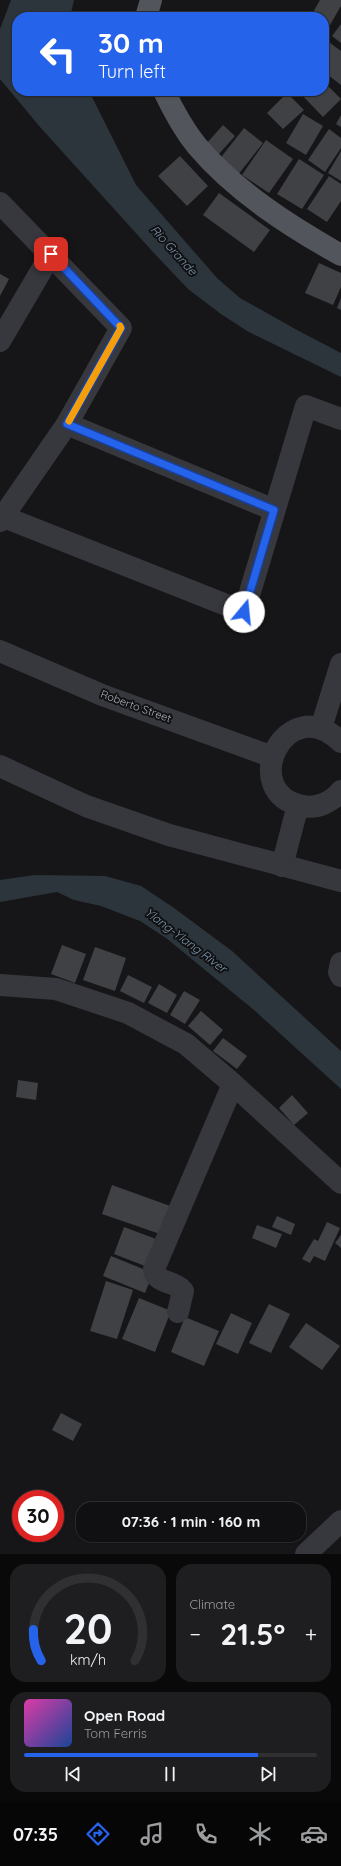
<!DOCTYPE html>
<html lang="en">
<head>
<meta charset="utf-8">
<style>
	:root { --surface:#101012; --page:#1e1e20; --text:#f1f3f6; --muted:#9c9d9f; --line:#303032; --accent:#2563eb }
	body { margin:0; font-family:Quicksand,sans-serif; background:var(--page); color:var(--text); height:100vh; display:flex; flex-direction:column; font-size:15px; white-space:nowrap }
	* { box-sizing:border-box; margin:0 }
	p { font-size:13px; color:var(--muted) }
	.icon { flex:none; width:22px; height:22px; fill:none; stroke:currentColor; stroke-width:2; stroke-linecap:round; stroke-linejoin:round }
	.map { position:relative; height:1554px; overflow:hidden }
	.side { display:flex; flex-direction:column; gap:10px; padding:10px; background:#09090a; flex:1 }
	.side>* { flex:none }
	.banner { position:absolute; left:12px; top:12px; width:317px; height:84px; border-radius:16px; box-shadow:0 1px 3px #0004,0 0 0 1px var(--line); background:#2563eb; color:#fff; overflow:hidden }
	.speed { position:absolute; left:12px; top:1490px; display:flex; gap:8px; font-size:20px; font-weight:700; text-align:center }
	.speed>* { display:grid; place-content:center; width:52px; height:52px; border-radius:50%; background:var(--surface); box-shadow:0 1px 3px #0004,0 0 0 1px var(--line); line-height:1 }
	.speed .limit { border:6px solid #d22; background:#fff; color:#111 }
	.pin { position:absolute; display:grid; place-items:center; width:34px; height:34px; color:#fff; margin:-17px; border-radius:8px; box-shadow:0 2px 6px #0006 }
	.me { position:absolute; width:44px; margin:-22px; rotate:17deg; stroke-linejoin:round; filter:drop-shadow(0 0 3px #0008) }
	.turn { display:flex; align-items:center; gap:14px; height:84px; padding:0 20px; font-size:18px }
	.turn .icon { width:52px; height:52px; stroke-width:2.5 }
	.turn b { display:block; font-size:28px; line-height:34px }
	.big { font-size:30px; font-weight:700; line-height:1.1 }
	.side .tile { flex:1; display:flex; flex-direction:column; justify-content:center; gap:6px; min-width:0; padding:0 14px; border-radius:16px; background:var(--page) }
	.side .dial { align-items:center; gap:0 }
	.dial svg { height:104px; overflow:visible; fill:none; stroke:var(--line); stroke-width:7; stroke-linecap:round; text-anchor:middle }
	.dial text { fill:var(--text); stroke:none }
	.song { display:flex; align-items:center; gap:12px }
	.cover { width:48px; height:48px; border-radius:6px; background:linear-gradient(135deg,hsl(320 70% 55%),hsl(220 70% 35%)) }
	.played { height:4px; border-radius:2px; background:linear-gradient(90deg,var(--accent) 80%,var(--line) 80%) }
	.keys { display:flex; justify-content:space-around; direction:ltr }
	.heat { display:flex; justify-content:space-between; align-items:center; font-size:22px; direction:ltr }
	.side .tiles { flex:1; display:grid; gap:10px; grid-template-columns:1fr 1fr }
	.tile:last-child { grid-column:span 2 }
	.trip { position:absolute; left:76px; top:1502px; width:230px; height:40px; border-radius:16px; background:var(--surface); box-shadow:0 1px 3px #0004,0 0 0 1px var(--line); font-weight:700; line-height:40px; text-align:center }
	.tabs { display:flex; height:64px; justify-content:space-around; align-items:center; background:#060607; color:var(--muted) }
	.tabs .icon { width:28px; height:28px }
	.tabs .on { color:var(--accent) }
	.tabs b { font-size:18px; color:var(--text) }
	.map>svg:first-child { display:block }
</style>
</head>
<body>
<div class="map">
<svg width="341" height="1554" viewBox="0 0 341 1554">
	<rect width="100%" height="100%" fill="#161618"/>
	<path fill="#2c353c" d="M11,0H74L70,17H17V91H89L136,185L217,278L240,298L297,330L341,353V377L247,331L221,314L188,289L153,252L40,127L0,79V29Z
		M35,875L105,876L141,886L174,908L232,951L341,1051V1089L254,1010L166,938L140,921L101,906L74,900L57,892L0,902V880Z"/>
	<path fill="#404145" d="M320,0H341V6L330,25L324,21V17H317L312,14Z
		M341,24V43L332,36Z
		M326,40L341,51V85L324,72V43Z
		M324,82L341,99L323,117L298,91H324Z
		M287,93L304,110L283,129L267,113Z
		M303,114L323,126L306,155L286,143Z
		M341,115V127L336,124Z
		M223,125L235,136L218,155L206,144Z
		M244,128L263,143L237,176L218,161Z
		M329,129L341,138V148L325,172L308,160Z
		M266,140L293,159L269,193L242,175Z
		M341,151V181L328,173Z
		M180,156L208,186L187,206L158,176Z
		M299,159L324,175L302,209L277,194Z
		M329,176L341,184V201L327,222L307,209Z
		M219,193L270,230L254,252L203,215Z
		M319,263L341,273V287L333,305L305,293Z
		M0,274L9,279L0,296Z
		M341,298V310L337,308Z
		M62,945L86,954L75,983L51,974Z
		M95,947L126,958L115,991L83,980Z
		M128,975L152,987L144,1003L120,991Z
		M159,984L177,995L167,1013L148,1003Z
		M184,991L200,1000L185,1024L170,1015Z
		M201,1011L223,1030L210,1045L188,1026Z
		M223,1038L247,1056L237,1069L213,1051Z
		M18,1080L38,1083L36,1100L16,1097Z
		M292,1095L308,1113L294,1125L279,1108Z
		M112,1185L173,1207L163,1235L102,1214Z
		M277,1216L295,1224L291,1235L272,1227Z
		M327,1222L340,1228L325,1261L314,1256L310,1263L302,1259L314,1239L318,1241Z
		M257,1225L282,1234L276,1248L252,1238Z
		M124,1227L156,1239L145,1266L114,1254Z
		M341,1235V1248L335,1243Z
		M111,1256L153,1273L145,1293L103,1276Z
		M106,1281L133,1290L117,1339L90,1331Z
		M139,1298L171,1311L155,1352L122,1339Z
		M269,1304L290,1314L271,1353L249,1343Z
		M231,1313L252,1323L238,1354L216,1344Z
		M185,1317L219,1331L204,1366L171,1352Z
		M306,1323L340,1346L322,1370L289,1347Z
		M61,1413L82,1424L73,1441L52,1430Z"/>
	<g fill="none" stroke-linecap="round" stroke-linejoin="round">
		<path stroke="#37383d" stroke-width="22" d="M0,203L121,328L67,424L0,521
			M0,341L51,254
			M67,424L274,510
			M4,517L244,612L306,406L341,419
			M0,651L102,695L273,757
			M321,728L341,664
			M341,742C286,688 236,793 303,806C317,809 332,802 341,791
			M0,766L86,806L169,835L341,881
			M282,866L298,805
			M341,963L339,972L341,976
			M0,985L56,989L128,1013L186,1044L233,1084L341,1183
			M178,1312L183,1291C176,1281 154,1283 154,1269L233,1084
			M306,1554L341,1521"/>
		<path stroke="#53555c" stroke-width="22" d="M146,17L151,0
			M164,91C173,110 183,129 197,146C235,191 289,226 341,255"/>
	</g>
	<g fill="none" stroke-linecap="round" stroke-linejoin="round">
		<g stroke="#184099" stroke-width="10">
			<path id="route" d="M51,254L121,328L67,424L274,510L244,612"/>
		</g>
		<use href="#route" stroke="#2563eb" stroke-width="7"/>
		<path stroke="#f59e0b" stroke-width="7" d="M69,421L121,328L120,326"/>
	</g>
	<g text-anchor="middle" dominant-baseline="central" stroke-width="4" stroke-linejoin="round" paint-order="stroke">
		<g font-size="11" fill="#a8adb8" stroke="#111113">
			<text transform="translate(136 706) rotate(20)">Roberto Street</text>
		</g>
		<g font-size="12" font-style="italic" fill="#7f9bb3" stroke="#111113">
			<text transform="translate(174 250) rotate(48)">Rio Grande</text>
			<text transform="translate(186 940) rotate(37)">Ylang-Ylang River</text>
		</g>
	</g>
</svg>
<div class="speed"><div class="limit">30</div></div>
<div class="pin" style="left:51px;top:254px;background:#d93025"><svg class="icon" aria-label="arrive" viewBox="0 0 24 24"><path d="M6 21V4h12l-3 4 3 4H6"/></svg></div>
<svg class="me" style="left:244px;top:612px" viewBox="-20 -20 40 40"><circle r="19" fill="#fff"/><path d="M0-13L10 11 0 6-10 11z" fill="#2563eb"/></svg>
<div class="trip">07:36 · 1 min · 160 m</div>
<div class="banner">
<div class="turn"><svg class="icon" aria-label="left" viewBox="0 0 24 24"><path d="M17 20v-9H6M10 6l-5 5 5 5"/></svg><div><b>30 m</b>Turn left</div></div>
</div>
</div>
<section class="side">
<div class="tiles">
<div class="tile dial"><svg viewBox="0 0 100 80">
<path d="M14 69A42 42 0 1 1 86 69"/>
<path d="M14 69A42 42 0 0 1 8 45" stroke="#2563eb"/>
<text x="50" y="56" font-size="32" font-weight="700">20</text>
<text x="50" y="72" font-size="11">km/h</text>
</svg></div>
<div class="tile"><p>Climate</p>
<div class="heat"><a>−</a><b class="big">21.5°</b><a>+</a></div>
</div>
<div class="tile">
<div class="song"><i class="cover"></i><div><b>Open Road</b><p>Tom Ferris</p></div></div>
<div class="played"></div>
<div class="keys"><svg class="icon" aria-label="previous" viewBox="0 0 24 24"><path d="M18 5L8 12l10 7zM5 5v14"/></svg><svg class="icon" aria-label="pause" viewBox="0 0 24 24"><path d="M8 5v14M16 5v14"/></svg><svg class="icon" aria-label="next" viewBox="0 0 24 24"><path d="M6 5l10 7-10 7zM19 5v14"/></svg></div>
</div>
</div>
</section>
<nav class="tabs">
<b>07:35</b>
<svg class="icon on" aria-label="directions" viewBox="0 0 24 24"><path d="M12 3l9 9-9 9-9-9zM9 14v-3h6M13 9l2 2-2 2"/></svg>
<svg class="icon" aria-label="music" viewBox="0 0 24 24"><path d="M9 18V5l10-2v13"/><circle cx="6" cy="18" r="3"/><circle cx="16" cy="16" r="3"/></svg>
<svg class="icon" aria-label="phone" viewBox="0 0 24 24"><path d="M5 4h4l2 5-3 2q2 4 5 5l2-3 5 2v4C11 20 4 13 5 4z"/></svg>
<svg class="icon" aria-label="climate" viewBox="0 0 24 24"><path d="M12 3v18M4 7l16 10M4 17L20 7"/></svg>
<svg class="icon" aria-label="car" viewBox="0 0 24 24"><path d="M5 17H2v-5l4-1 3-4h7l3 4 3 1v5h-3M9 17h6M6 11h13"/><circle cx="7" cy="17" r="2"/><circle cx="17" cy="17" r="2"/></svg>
</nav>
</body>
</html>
